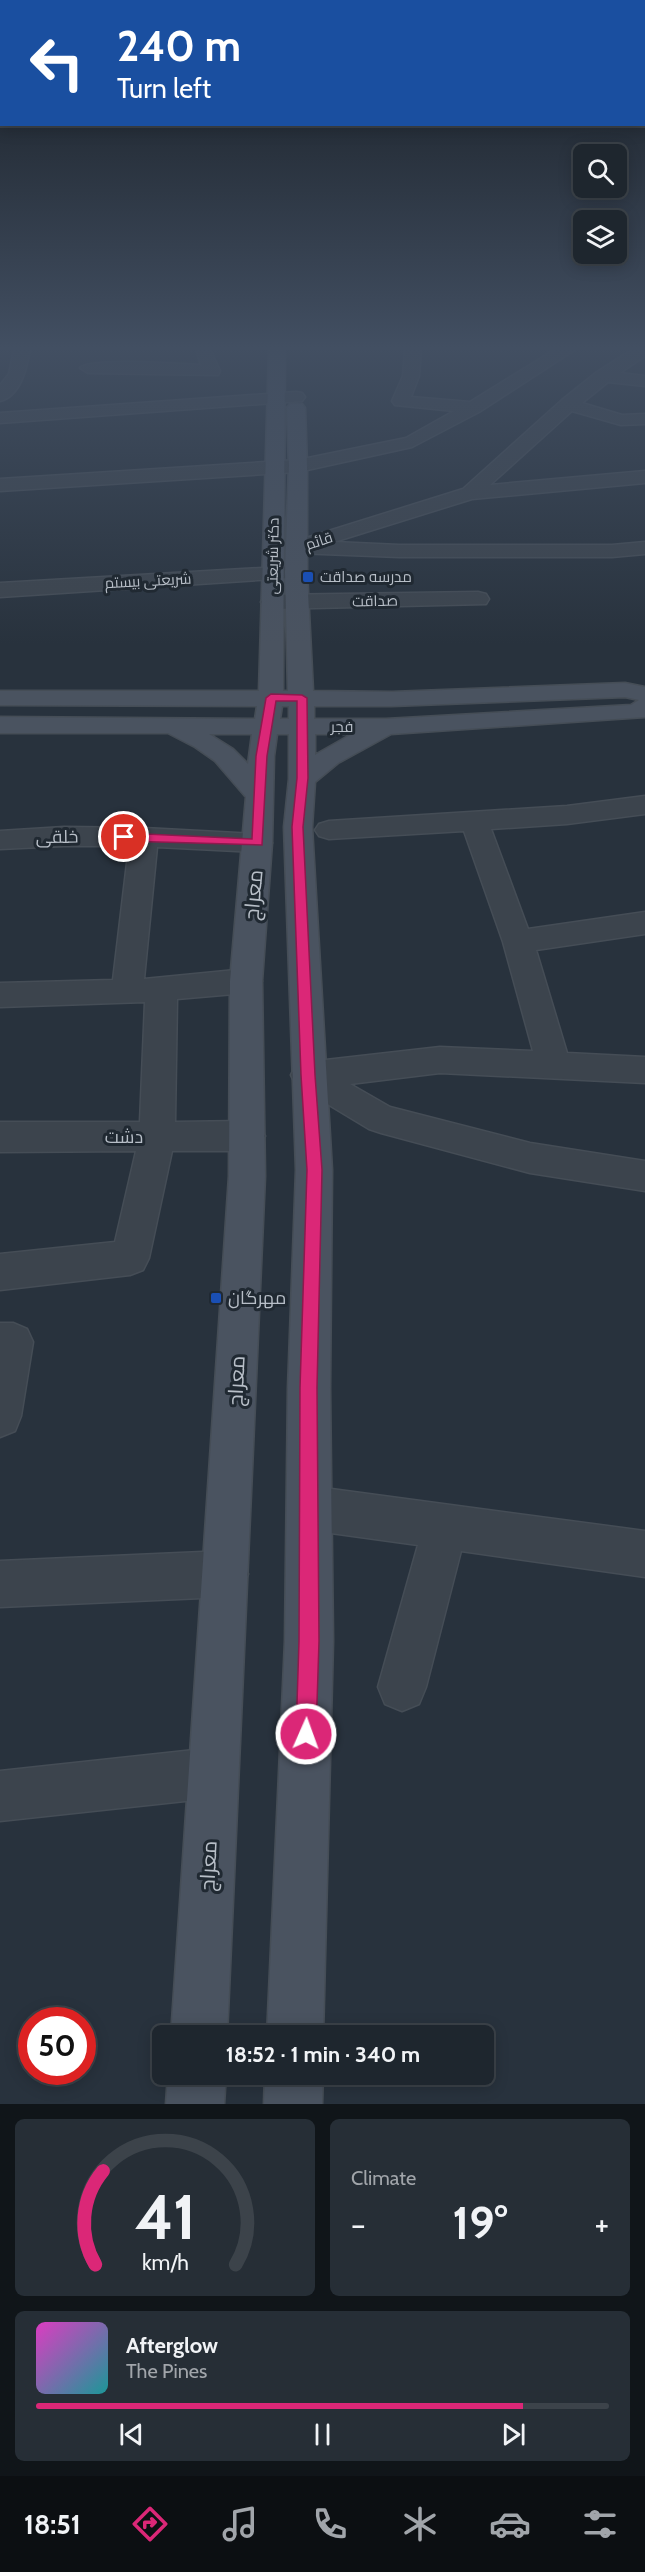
<!DOCTYPE html>
<html lang="en">
<head>
<meta charset="utf-8">
<style>
	:root { --surface:#1e262e; --page:#262e36; --text:#f1f3f6; --muted:#a1a5aa; --line:#3c434a; --accent:#db2777 }
	body { margin:0; font-family:Cabin,Cairo,sans-serif; background:var(--page); color:var(--text); height:100vh; display:flex; flex-direction:column; font-size:22px; white-space:nowrap }
	* { box-sizing:border-box; margin:0 }
	p { font-size:20px; color:var(--muted) }
	.icon { flex:none; width:33px; height:33px; fill:none; stroke:currentColor; stroke-width:2; stroke-linecap:round; stroke-linejoin:round }
	.map { position:relative; height:2104px; overflow:hidden }
	.side { display:flex; flex-direction:column; gap:15px; padding:15px; background:#101519; flex:1 }
	.side>* { flex:none }
	.top-card { position:absolute; left:0px; top:0px; width:645px; height:126px; box-shadow:0 3px 15px #0003,0 0 0 2px var(--line); background:#1a4fa0; color:#fff; overflow:hidden }
	.buttons { position:absolute; left:573px; top:144px; display:grid; gap:12px }
	.buttons a { display:grid; place-items:center; width:54px; height:54px; border-radius:9px; background:var(--surface); box-shadow:0 3px 15px #0003,0 0 0 2px var(--line); font-size:30px }
	.speed { position:absolute; left:18px; top:2007px; display:flex; gap:12px; font-size:30px; font-weight:700; text-align:center }
	.speed>* { display:grid; place-content:center; width:78px; height:78px; border-radius:50%; background:var(--surface); box-shadow:0 3px 15px #0003,0 0 0 2px var(--line); line-height:1 }
	.speed .limit { border:9px solid #d22; background:#fff; color:#111 }
	.pin { position:absolute; display:grid; place-items:center; width:51px; height:51px; color:#fff; margin:-26px; border:3px solid #fff; border-radius:50%; box-shadow:0 2px 6px #0007 }
	.me { position:absolute; width:66px; margin:-33px; rotate:2deg; stroke-linejoin:round; filter:drop-shadow(0 0 4px #0008) }
	.turn { display:flex; align-items:center; gap:21px; height:126px; padding:0 18px; font-size:27px }
	.turn .icon { width:78px; height:78px; stroke-width:2.5 }
	.turn b { display:block; font-size:42px; line-height:51px }
	.big { font-size:45px; font-weight:700; line-height:1.1 }
	.side .widget { flex:1; display:flex; flex-direction:column; justify-content:center; gap:9px; min-width:0; padding:0 21px; border-radius:9px; background:var(--page) }
	.side .dial { align-items:center; gap:0 }
	.dial svg { height:156px; overflow:visible; fill:none; stroke:var(--line); stroke-width:7; stroke-linecap:round; text-anchor:middle }
	.dial text { fill:var(--text); stroke:none }
	.song { display:flex; align-items:center; gap:18px }
	.cover { width:72px; height:72px; border-radius:9px; background:linear-gradient(135deg,hsl(310 70% 55%),hsl(180 70% 35%)) }
	.played { height:6px; border-radius:3px; background:linear-gradient(90deg,var(--accent) 85%,var(--line) 85%) }
	.keys { display:flex; justify-content:space-around; direction:ltr }
	.heat { display:flex; justify-content:space-between; align-items:center; font-size:33px; direction:ltr }
	.side .tiles { flex:1; display:grid; gap:15px; grid-template-columns:1fr 1fr }
	.widget:last-child { grid-column:span 2 }
	.trip { position:absolute; left:152px; top:2025px; width:342px; height:60px; border-radius:9px; background:var(--surface); box-shadow:0 3px 15px #0003,0 0 0 2px var(--line); font-weight:700; line-height:60px; text-align:center }
	.dock { display:flex; height:96px; justify-content:space-around; align-items:center; background:#0c0f12; color:var(--muted) }
	.dock .icon { width:42px; height:42px }
	.dock .selected { color:var(--accent) }
	.dock b { font-size:27px; color:var(--text) }
	.map>svg:first-child { display:block }
</style>
</head>
<body>
<div class="map">
<svg width="645" height="2104" viewBox="0 0 645 2104">
	<rect width="100%" height="100%" fill="#28323d"/>
	<g fill="none" stroke-linecap="round" stroke-linejoin="round">
		<g stroke="#454d56" stroke-width="3">
			<path id="minor" d="M14,349H30C27,367 21,396 0,401V385L9,374Z
				M196,349H210L220,371L218,375L88,373L80,368C89,357 182,364 201,365Z
				M405,349H421L419,376L411,397L470,402L556,349H576L479,412L412,447L298,472L0,491V479L298,460L406,438L454,411L395,405L392,401L403,376Z
				M633,349H645V356L620,373L645,376V386L608,382L582,403L622,415L645,414V424L621,425L572,411L490,485L645,471V483L472,499L334,542L399,545H612L645,542V554L612,557H399L297,553L290,551L287,547L290,543L463,489L562,400L597,372Z
				M296,392L302,393L305,397L302,401L0,423V413Z
				M296,566L304,567L307,572L304,577L0,597V583Z
				M478,592L486,594L489,599L486,604L272,609L264,607L261,602L264,597L272,595Z
				M645,796V814L567,824L491,829L528,929L645,912V934L536,950L567,1053L645,1057V1083L440,1073L350,1084L390,1107L530,1143L645,1161V1191L530,1173L381,1133L369,1129L296,1085L291,1075L296,1065L308,1062L440,1047L533,1051L503,942L464,831L329,839L319,836L315,830L319,824L329,821L567,806Z
				M64,827L144,828L258,834L268,836L272,843L268,850L258,852L157,847L144,979L246,969L257,973L262,981L257,989L246,993L177,999L175,1122L247,1121L259,1126L265,1136L259,1146L247,1151H172L149,1258L143,1270L130,1275L0,1290V1254L115,1242L136,1151L0,1152V1122H140L145,1002L0,1007V983L113,980L129,846H64L0,849V831Z
				M0,1323H13L27,1329L33,1342L21,1416L15,1431L0,1437Z
				M309,1486L645,1531V1577L461,1551L426,1687L419,1704L402,1711L385,1704L378,1687L418,1545L309,1530L293,1524L287,1508L293,1492Z
				M225,1551L241,1558L248,1574L241,1590L225,1597L0,1607V1561Z
				M213,1748L231,1755L238,1773L231,1791L213,1798L0,1821V1771Z"/>
		</g>
		<g stroke="#454d56" stroke-width="3">
			<path id="secondary" d="M269,349H285L283,691H288L285,572L289,466L287,408L290,404H302L305,408L307,466V572L313,691L392,692L625,683L645,687V717L391,734L338,763L315,782L312,827L332,1170L330,1388L333,1641L323,2036H267L285,1641L288,1388L296,1170L284,827L289,779V734H277L274,756L272,843L262,981L265,1176L227,2036H171L229,1176L230,981L246,797L215,761L195,747L168,733H0V717L255,719L257,706L0,705V691H259ZM625,697L639,700L631,705L386,719H314V706H392ZM282,706H289V719H280ZM209,734H252L248,764L233,749ZM315,734H352L315,755Z
				M168,2074H226L224,2104H166Z
				M265,2074H323L322,2104H264Z"/>
		</g>
		<use href="#minor" fill="#3c444d" fill-rule="evenodd"/>
		<use href="#secondary" fill="#4a5360" fill-rule="evenodd"/>
	</g>
	<linearGradient id="sky" x2="0" y2="1"><stop stop-color="#161c22"/><stop offset="0.54" stop-color="#424f62"/><stop offset="1" stop-color="#424f62" stop-opacity="0"/></linearGradient>
	<rect width="645" height="644" fill="url(#sky)"/>
	<path fill="#db2777" stroke="#8e194d" stroke-width="1.5" d="M271,694L302,695L307,698L308,778L303,827L315,1075L322,1170L317,1388L319,1641L316,1734L313,1741L306,1744L299,1741L296,1734L299,1641L300,1388L307,1170L301,1075L292,827L297,778V701H276L267,756L262,845L124,841L119,837L124,833L252,839L256,756L266,698Z"/>
	<g fill="#1a4fb4" stroke="#202932" stroke-width="2">
		<rect x="302" y="571" width="12" height="12" rx="3"/>
		<rect x="210" y="1292" width="12" height="12" rx="3"/>
	</g>
	<g text-anchor="middle" dominant-baseline="central" stroke-width="6" stroke-linejoin="round" paint-order="stroke">
		<g font-size="15" fill="#b8bfc8" stroke="#202932">
			<text transform="translate(319 541) rotate(-18)">قائم</text>
			<text transform="translate(273 556) rotate(-89)">دکتر شریعتی</text>
			<text transform="translate(148 581) rotate(-3)">شریعتی بیستم</text>
			<text transform="translate(375 601) rotate(-1)">صداقت</text>
			<text x="342" y="727">فجر</text>
		</g>
		<g font-size="15" fill="#b8bfc8" stroke="#202932" text-anchor="start">
			<text x="320" y="577">مدرسه صداقت</text>
		</g>
		<g font-size="18" fill="#b8bfc8" stroke="#202932">
			<text transform="translate(57 837) rotate(-1)">خلقی</text>
			<text x="124" y="1137">دشت</text>
		</g>
		<g font-size="18" fill="#b8bfc8" stroke="#202932" text-anchor="start">
			<text x="228" y="1298">مهرگان</text>
		</g>
		<g font-size="21" fill="#b8bfc8" stroke="#202932">
			<text transform="translate(253 895) rotate(-85)">معراج</text>
			<text transform="translate(236 1381) rotate(-87)">معراج</text>
			<text transform="translate(208 1866) rotate(-87)">معراج</text>
		</g>
	</g>
</svg>
<div class="buttons">
<a><svg class="icon" aria-label="search" viewBox="0 0 24 24"><circle cx="10" cy="10" r="6"/><path d="M15 15l6 6"/></svg></a>
<a><svg class="icon" aria-label="layers" viewBox="0 0 24 24"><path d="M12 4l9 5-9 5-9-5zM3 14l9 5 9-5"/></svg></a>
</div>
<div class="speed"><div class="limit">50</div></div>
<div class="pin" style="left:124px;top:837px;background:#d93025"><svg class="icon" aria-label="arrive" viewBox="0 0 24 24"><path d="M6 21V4h12l-3 4 3 4H6"/></svg></div>
<svg class="me" style="left:306px;top:1734px" viewBox="-20 -20 40 40"><circle r="17" fill="#db2777" stroke="#fff" stroke-width="3"/><path d="M0-11L8 9 0 5-8 9z" fill="#fff"/></svg>
<div class="trip">18:52 · 1 min · 340 m</div>
<div class="top-card">
<div class="turn"><svg class="icon" aria-label="left" viewBox="0 0 24 24"><path d="M17 20v-9H6M10 6l-5 5 5 5"/></svg><div><b>240 m</b>Turn left</div></div>
</div>
</div>
<section class="side">
<div class="tiles">
<div class="widget dial"><svg viewBox="0 0 100 80">
<path d="M14 69A42 42 0 1 1 86 69"/>
<path d="M14 69A42 42 0 0 1 18 21" stroke="#db2777"/>
<text x="50" y="56" font-size="32" font-weight="700">41</text>
<text x="50" y="72" font-size="11">km/h</text>
</svg></div>
<div class="widget"><p>Climate</p>
<div class="heat"><a>−</a><b class="big">19°</b><a>+</a></div>
</div>
<div class="widget">
<div class="song"><i class="cover"></i><div><b>Afterglow</b><p>The Pines</p></div></div>
<div class="played"></div>
<div class="keys"><svg class="icon" aria-label="previous" viewBox="0 0 24 24"><path d="M18 5L8 12l10 7zM5 5v14"/></svg><svg class="icon" aria-label="pause" viewBox="0 0 24 24"><path d="M8 5v14M16 5v14"/></svg><svg class="icon" aria-label="next" viewBox="0 0 24 24"><path d="M6 5l10 7-10 7zM19 5v14"/></svg></div>
</div>
</div>
</section>
<nav class="dock">
<b>18:51</b>
<svg class="icon selected" aria-label="directions" viewBox="0 0 24 24"><path d="M12 3l9 9-9 9-9-9zM9 14v-3h6M13 9l2 2-2 2"/></svg>
<svg class="icon" aria-label="music" viewBox="0 0 24 24"><path d="M9 18V5l10-2v13"/><circle cx="6" cy="18" r="3"/><circle cx="16" cy="16" r="3"/></svg>
<svg class="icon" aria-label="phone" viewBox="0 0 24 24"><path d="M5 4h4l2 5-3 2q2 4 5 5l2-3 5 2v4C11 20 4 13 5 4z"/></svg>
<svg class="icon" aria-label="climate" viewBox="0 0 24 24"><path d="M12 3v18M4 7l16 10M4 17L20 7"/></svg>
<svg class="icon" aria-label="car" viewBox="0 0 24 24"><path d="M5 17H2v-5l4-1 3-4h7l3 4 3 1v5h-3M9 17h6M6 11h13"/><circle cx="7" cy="17" r="2"/><circle cx="17" cy="17" r="2"/></svg>
<svg class="icon" aria-label="filters" viewBox="0 0 24 24"><path d="M4 7h16M4 17h16"/><circle cx="9" cy="7" r="2"/><circle cx="15" cy="17" r="2"/></svg>
</nav>
</body>
</html>
